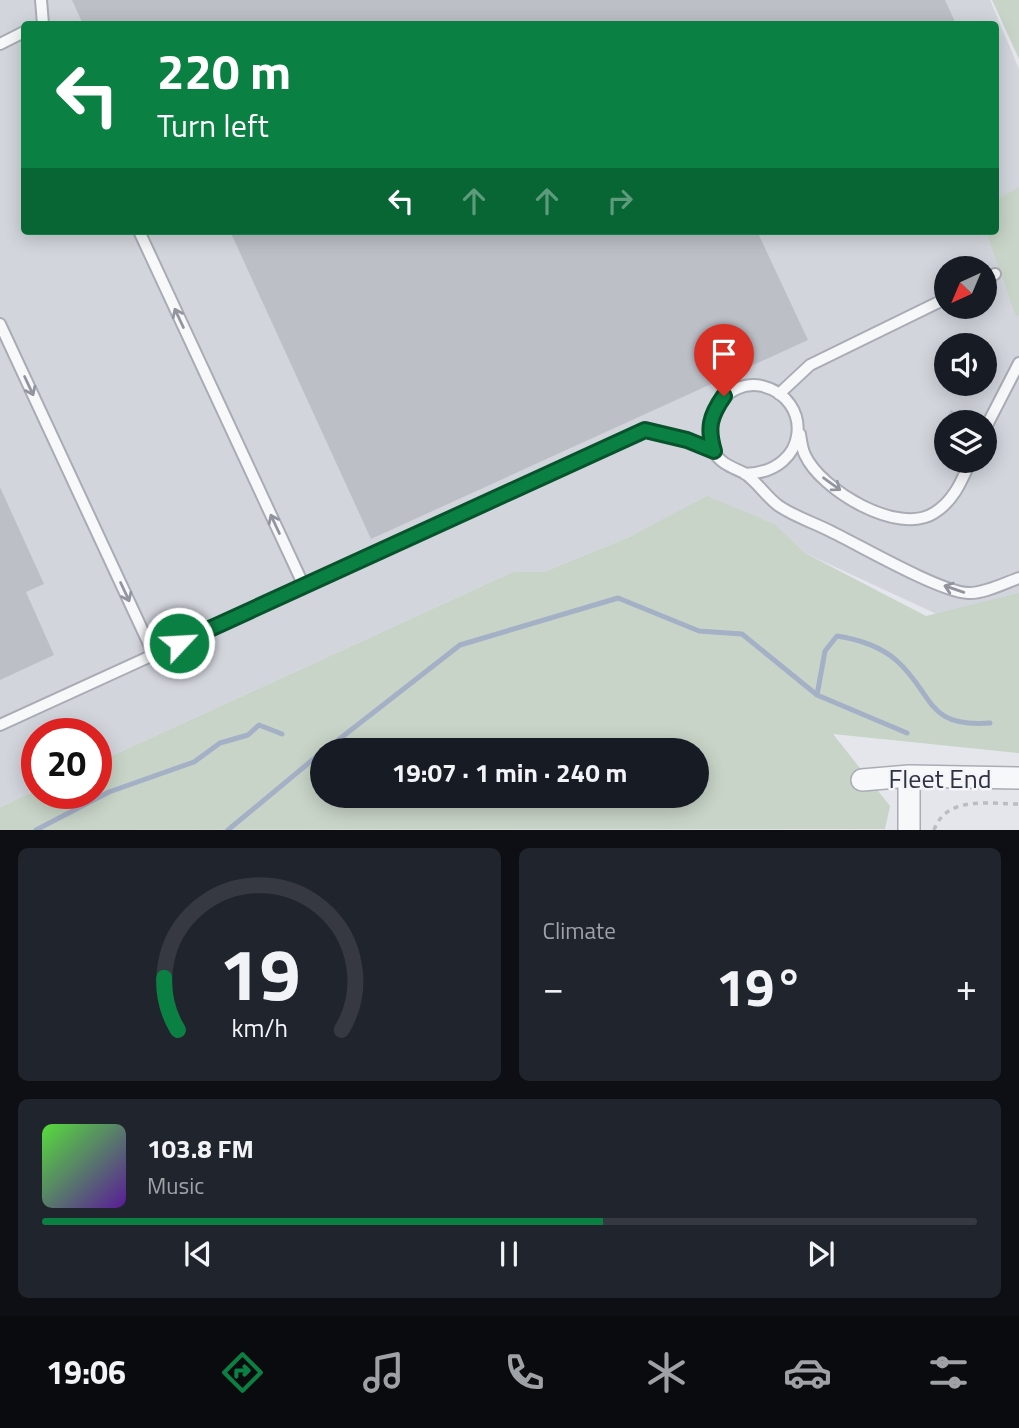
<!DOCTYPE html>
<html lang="en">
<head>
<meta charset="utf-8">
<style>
	:root { --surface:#171b24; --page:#20242c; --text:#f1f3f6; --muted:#9ea1a6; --line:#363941; --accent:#0b8043 }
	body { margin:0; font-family:"Titillium Web",sans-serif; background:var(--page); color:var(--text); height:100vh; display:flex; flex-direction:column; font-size:26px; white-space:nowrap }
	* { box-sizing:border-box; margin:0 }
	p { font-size:23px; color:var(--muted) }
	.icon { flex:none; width:38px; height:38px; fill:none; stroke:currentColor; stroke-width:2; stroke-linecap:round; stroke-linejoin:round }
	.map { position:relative; height:830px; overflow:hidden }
	.details { display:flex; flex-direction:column; gap:18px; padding:18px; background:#0d0f14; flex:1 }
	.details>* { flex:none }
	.banner { position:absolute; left:21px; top:21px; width:978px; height:214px; border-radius:7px; box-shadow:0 4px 18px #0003; background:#0b8043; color:#fff; overflow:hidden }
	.needle { width:46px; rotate:224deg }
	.tools { position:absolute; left:934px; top:256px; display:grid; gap:14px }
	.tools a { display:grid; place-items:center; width:63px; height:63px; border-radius:50%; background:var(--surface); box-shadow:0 4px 18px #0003; font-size:35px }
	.speed { position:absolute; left:21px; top:718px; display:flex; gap:14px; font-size:35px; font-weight:700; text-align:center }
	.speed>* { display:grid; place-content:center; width:91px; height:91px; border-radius:50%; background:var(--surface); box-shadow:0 4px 18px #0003; line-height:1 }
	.speed .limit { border:10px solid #d22; background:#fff; color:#111 }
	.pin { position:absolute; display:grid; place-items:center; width:60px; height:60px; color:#fff; margin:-72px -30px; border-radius:50% 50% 50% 0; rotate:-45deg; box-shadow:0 0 7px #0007 }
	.pin .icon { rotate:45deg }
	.me { position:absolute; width:77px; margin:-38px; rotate:65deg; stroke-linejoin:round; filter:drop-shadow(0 0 5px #0008) }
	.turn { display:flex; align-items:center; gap:24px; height:147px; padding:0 21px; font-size:32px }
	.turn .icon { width:91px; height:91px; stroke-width:2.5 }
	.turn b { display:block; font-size:49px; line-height:60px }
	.lanes { display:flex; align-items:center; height:66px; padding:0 21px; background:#0003; justify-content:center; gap:35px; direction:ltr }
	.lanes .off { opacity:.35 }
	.big { font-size:52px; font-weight:700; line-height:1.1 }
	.details .widget { flex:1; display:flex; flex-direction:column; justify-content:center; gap:10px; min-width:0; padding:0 24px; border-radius:10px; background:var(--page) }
	.details .dial { align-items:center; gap:0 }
	.dial svg { height:182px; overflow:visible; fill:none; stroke:var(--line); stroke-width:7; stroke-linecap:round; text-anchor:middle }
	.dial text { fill:var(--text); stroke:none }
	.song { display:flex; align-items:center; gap:21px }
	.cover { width:84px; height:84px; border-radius:10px; background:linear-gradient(135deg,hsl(110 70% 55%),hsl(270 70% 35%)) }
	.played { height:7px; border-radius:4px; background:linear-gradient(90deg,var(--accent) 60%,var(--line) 60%) }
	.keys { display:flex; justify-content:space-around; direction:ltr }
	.heat { display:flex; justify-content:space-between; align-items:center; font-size:38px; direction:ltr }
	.details .tiles { flex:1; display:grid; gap:18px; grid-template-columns:1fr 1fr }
	.widget:last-child { grid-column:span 2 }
	.trip { position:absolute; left:310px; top:738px; width:399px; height:70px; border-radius:35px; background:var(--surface); box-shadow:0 4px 18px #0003; font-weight:700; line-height:70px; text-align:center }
	.dock { display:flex; height:112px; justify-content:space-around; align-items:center; background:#090b0e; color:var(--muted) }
	.dock .icon { width:49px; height:49px }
	.dock .on { color:var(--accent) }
	.dock b { font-size:32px; color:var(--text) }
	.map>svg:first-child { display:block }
</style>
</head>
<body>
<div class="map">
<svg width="1019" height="830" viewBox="0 0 1019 830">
	<rect width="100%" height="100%" fill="#e5e6eb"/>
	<path fill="#d3d5dd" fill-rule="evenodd" d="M0,0H990L1019,69V644L956,623L805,553L775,524L707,497L629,537L544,572H513L96,763V733H37V790L0,807ZM24,24H996V231H24ZM947,268H985V306H947ZM947,345H985V383H947ZM947,422H985V460H947Z"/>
	<path fill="#c8d4c7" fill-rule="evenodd" d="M992,0H1019V59Z
		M1019,187V315L1016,317L986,231H996V200Z
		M707,496L775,524L805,553L926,616L1019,593V753L833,734L890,806L885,829L0,830V807L37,790L96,793V763L513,572H544L629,537ZM322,751H696V796H322Z"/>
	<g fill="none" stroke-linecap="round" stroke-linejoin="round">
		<path stroke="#a4b0c6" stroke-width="5" d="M817,695L825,651L837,636C858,639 882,647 897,661C934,694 925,728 990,723
			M324,751L460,645L618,598L699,631L742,634L817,695L907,733
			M36,830L109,792L194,762L220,743L248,735L259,725L282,734
			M228,830L322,752"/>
	</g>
	<path fill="#bdbfc7" d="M72,0H945L956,24H83Z
		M230,231H757L808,340L371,539Z
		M951,410L967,418L965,422H947V428L942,426Z
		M0,487L44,584L26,592L54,655L0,680Z"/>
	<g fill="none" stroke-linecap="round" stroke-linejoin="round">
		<g stroke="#aaacb5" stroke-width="14">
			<path id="service" d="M41,0L43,24
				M0,44L24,32
				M139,231L304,586
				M985,279L995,274
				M0,324L154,655
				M779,394L810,365L947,298
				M985,429L1019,363
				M800,434C801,441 802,449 805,455C821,490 898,536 934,513C954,501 962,480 971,460
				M745,474C811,472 813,398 762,386C727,378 696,421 714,452C721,464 732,467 744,473C757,481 766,497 779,506C795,517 815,523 832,532C861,546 940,592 968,593C983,594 1005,583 1019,578
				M0,725L645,430L686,440L714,451"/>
		</g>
		<g stroke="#aaacb5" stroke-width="24">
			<path id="minor" d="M862,780L909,776L1019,778
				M909,830V776"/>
		</g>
		<path stroke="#bbbdc3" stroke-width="3.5" stroke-dasharray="5 5" stroke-linecap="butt" d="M934,830C947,795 989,804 1019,804"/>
		<use href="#service" stroke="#f7f8fa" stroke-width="10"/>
		<use href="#minor" stroke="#f7f8fa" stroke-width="21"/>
	</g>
	<defs><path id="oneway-shaft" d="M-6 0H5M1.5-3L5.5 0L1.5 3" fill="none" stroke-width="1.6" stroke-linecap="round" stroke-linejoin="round" transform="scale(1.75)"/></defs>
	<g stroke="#92959e">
		<use href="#oneway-shaft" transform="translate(179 318) rotate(-115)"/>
		<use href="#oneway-shaft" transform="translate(29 386) rotate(65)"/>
		<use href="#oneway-shaft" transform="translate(832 484) rotate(36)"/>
		<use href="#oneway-shaft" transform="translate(275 524) rotate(-115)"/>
		<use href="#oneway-shaft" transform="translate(954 589) rotate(-161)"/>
		<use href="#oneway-shaft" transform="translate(125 592) rotate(65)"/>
	</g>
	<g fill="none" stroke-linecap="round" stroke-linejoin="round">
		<g stroke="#07532c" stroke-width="18">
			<path id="route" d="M179,643L645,430L687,440L714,451C707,428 710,416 724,396"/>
		</g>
		<use href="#route" stroke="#0b8043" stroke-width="12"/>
	</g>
	<g text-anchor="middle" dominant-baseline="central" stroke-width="5" stroke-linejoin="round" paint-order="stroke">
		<g font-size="26" fill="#2e3242" stroke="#f4f5f8">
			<text x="940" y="778">Fleet End</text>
		</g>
	</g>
</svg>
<div class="tools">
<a><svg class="needle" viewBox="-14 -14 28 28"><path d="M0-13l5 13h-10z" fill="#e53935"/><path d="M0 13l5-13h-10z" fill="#9ea1a6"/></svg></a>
<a><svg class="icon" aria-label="sound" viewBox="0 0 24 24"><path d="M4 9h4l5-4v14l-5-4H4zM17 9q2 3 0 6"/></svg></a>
<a><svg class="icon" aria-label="layers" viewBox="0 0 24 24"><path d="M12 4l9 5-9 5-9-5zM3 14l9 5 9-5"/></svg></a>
</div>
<div class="speed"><div class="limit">20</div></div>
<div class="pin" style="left:724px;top:396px;background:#d93025"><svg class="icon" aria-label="arrive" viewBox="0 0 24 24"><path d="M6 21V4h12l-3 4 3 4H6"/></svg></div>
<svg class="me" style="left:179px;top:643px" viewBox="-20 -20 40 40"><circle r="17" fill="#0b8043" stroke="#fff" stroke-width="3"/><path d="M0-11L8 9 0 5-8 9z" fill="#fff"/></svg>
<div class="trip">19:07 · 1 min · 240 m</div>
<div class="banner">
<div class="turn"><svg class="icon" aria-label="left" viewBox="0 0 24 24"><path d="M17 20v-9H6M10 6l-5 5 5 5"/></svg><div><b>220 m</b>Turn left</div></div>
<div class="lanes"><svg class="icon" aria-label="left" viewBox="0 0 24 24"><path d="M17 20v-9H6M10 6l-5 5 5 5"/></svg><svg class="icon off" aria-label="ahead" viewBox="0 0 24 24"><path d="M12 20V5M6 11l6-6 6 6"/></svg><svg class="icon off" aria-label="ahead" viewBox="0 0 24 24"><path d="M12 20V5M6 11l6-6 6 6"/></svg><svg class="icon off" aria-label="right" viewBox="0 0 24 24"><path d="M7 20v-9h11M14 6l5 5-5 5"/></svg></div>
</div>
</div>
<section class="details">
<div class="tiles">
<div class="widget dial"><svg viewBox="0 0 100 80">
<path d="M14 69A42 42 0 1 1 86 69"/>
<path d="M14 69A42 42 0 0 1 8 46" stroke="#0b8043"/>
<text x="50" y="56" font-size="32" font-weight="700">19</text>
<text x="50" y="72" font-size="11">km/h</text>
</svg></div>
<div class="widget"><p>Climate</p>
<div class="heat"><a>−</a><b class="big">19°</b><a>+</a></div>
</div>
<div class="widget">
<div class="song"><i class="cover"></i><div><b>103.8 FM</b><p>Music</p></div></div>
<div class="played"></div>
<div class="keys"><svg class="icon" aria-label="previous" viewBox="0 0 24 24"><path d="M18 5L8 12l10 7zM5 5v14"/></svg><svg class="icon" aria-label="pause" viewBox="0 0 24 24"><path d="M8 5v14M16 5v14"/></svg><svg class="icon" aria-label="next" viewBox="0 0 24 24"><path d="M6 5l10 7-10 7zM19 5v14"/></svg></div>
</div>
</div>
</section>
<nav class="dock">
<b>19:06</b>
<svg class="icon on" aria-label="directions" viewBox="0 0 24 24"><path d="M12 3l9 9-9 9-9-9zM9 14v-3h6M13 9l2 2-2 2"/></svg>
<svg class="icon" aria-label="music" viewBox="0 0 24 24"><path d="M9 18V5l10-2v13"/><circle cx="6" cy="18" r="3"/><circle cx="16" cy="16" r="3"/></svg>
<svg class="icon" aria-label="phone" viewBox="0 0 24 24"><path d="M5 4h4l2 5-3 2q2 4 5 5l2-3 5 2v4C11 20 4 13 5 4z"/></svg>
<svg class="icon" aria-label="climate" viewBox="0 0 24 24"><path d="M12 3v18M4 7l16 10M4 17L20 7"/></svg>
<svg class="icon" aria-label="car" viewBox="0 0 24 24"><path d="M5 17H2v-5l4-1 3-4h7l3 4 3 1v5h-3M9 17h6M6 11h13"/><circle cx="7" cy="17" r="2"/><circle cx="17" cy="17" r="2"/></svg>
<svg class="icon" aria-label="filters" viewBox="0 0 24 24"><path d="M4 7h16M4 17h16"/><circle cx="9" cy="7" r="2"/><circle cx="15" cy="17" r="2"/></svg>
</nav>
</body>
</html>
